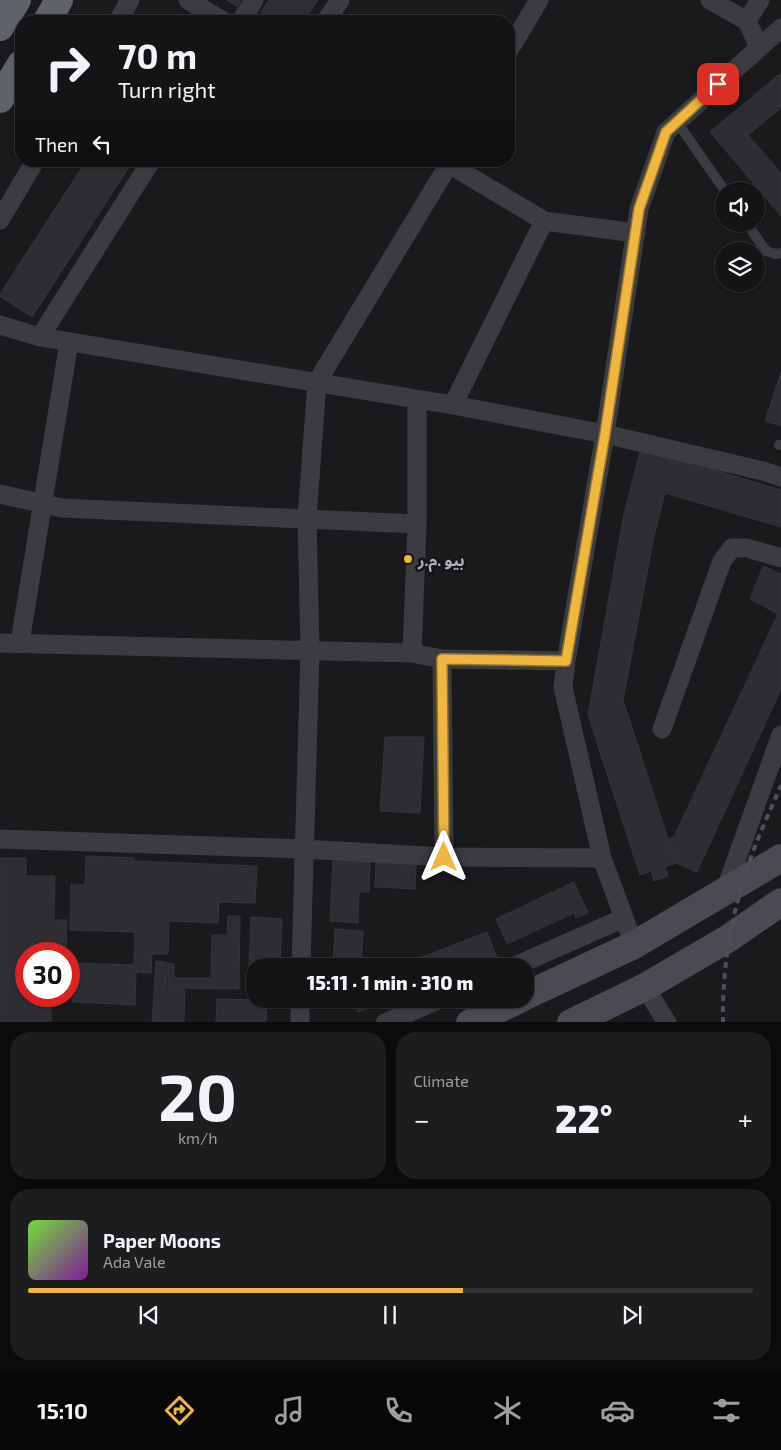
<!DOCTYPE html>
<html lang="en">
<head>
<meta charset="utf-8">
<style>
	:root { --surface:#141416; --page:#1d1d1f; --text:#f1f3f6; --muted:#9d9ea1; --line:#333335; --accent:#efb641 }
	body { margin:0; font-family:"Exo 2","Noto Sans Arabic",sans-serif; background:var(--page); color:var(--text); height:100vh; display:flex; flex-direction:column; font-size:19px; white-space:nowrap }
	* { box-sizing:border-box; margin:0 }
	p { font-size:16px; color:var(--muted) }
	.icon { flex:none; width:28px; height:28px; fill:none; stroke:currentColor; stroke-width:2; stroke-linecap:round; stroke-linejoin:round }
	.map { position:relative; height:1022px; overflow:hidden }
	.drawer { display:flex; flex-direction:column; gap:10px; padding:10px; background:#0b0b0c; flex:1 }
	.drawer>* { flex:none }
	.top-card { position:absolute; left:15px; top:15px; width:500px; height:152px; border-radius:20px; box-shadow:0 1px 4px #0004,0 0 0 1px var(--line); background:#141416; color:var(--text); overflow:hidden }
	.tools { position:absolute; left:715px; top:182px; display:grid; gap:10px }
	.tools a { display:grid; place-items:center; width:50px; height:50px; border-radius:50%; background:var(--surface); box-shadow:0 1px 4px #0004,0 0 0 1px var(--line); font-size:25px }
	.speed { position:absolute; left:15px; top:942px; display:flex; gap:10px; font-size:25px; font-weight:700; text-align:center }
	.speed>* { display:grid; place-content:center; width:65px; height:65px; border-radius:50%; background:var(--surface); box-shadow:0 1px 4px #0004,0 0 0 1px var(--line); line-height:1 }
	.speed .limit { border:8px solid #d22; background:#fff; color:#111 }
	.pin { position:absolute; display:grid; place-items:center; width:42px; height:42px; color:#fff; margin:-21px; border-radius:10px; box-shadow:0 2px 8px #0006 }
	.me { position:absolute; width:55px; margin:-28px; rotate:0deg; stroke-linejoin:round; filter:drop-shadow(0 0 4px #0008) }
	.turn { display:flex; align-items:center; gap:18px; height:105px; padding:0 20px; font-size:22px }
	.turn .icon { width:65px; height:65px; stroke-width:2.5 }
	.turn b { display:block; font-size:35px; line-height:42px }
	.then { display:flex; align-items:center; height:48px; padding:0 20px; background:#0003; gap:10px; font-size:19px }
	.big { font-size:38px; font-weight:800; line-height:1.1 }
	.drawer .card { flex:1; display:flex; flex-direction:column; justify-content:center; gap:8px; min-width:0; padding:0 18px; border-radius:20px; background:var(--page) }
	.drawer .dial { align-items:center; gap:0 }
	.dial b { font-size:65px; line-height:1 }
	.song { display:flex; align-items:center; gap:15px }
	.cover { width:60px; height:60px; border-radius:8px; background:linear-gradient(135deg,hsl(100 70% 55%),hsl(290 70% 35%)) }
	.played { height:5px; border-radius:2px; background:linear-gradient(90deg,var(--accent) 60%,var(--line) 60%) }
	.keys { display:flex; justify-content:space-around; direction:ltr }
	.heat { display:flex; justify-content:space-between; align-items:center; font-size:28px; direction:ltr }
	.drawer .tiles { flex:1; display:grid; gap:10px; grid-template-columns:1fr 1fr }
	.card:last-child { grid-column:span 2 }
	.trip { position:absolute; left:246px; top:958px; width:288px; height:50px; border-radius:20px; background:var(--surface); box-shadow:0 1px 4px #0004,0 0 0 1px var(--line); font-weight:800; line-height:50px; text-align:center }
	.menu { display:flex; height:80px; justify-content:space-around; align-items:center; background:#080809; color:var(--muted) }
	.menu .icon { width:35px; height:35px }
	.menu .on { color:var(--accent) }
	.menu b { font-size:22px; color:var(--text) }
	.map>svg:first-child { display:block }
</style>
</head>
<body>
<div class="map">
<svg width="781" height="1023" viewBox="0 0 781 1023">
	<rect width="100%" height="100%" fill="#1a1a1d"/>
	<path fill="#2e2d31" stroke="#353439" d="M227,0H241L237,7Z
		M269,0H318L304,21H263L257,18Z
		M781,73V108L748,135L781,173V216L710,132Z
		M86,161H133L32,317L0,296V294Z
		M781,372V426L765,421Z
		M641,448L781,490V527L665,493L654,536L623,700L676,863L665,867L668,876L654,881L651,871L640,875L588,715L624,514Z
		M763,566L781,574V689L697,872L676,863L668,839L674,837L778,614L750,599Z
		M385,737H424L420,813L380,811Z
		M86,856L134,858V861L257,866L255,903L219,902L218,923L169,921L168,954H152L151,973L136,972L135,1005L72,1002L74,963L134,965L135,932L70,930L71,885H85Z
		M0,858H26V876H55L54,920H67L66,954H26V996H51V1023H0Z
		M333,860L370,862L369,892H359L358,923L330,921Z
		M376,863L416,864L415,889L375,887Z
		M574,882L588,913L576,918L574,913L507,944L496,919Z
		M228,916H240L239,989L168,988V963L174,964V978H211L212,935H227Z
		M251,917L282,919L280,966L249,967Z
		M335,929L363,931L361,966L333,965Z
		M487,932L497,958L477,966H399Z
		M156,961L167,962L166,989L185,990L184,1023H152Z
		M217,999L267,1000L266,1023H216Z
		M353,999H393L358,1012Z"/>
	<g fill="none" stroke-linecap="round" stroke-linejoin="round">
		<path stroke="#3b3c42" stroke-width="10" d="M677,122L725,191
			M747,224L766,251L775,254L781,253
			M779,445H781"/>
		<path stroke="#3b3c42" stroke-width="19" d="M188,0L223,21
			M710,0L747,21L759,47
			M118,21L130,0
			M241,21L254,0
			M326,21L340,0
			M747,21L760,0
			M509,50L539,0
			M444,161L544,221L636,233
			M0,220L35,161
			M0,325L40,337L453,405L605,434L763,471L781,477
			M40,337L151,161
			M453,405L544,221
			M0,494L62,508L417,524
			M20,642L69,342
			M0,643L412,653L442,659L566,661
			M412,653L417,524V400
			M442,659L444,857
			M662,729L722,561L732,548H747L781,558
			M0,839L304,849L444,857L602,858
			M725,891L781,735
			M634,945L602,858L563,687L566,661L605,434L639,209L666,132L781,28
			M301,966L310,651L307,518L317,382L449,164
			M515,966L624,918
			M645,987L667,1023
			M300,1023V999
			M385,1023L440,999"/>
		<path stroke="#4a4b52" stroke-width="28" d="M525,996L634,945L781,858
			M470,1023L520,999
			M571,1023L645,987L729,938L781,902"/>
		<path stroke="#60626a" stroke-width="28" d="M47,21L59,0
			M0,27L17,0
			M0,99L21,64"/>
		<path stroke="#4f5057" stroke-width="4" stroke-dasharray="6 5" stroke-linecap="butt" d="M723,1023C722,975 729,928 743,882C752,849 768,816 781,785"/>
	</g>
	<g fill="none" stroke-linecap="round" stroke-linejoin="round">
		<g stroke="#9b762a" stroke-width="12">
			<path id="route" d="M444,857L442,659L566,661L605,434L639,209L666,132L718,84"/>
		</g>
		<use href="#route" stroke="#efb641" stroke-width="9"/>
	</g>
	<circle fill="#efb641" stroke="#151518" stroke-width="2" cx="408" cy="559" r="5"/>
	<g text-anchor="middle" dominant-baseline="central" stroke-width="5" stroke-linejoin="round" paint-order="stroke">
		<g font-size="16" font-weight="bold" fill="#adb2bc" stroke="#151518" text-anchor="start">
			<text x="418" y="559">بيو .م.ر</text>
		</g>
	</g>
</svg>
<div class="tools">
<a><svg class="icon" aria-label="sound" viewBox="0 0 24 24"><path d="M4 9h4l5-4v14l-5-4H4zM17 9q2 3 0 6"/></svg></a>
<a><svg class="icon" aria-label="layers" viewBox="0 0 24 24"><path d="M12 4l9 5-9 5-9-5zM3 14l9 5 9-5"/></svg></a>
</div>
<div class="speed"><div class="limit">30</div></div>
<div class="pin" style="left:718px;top:84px;background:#d93025"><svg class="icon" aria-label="arrive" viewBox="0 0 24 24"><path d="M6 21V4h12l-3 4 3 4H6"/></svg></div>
<svg class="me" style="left:444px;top:857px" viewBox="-20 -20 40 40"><path d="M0-17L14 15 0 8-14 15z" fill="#efb641" stroke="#fff" stroke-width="4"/></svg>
<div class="trip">15:11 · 1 min · 310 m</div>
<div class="top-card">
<div class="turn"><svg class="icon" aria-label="right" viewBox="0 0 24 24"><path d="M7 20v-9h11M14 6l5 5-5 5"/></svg><div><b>70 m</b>Turn right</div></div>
<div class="then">Then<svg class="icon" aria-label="left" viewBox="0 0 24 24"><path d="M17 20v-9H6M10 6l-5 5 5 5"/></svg></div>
</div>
</div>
<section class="drawer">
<div class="tiles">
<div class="card dial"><b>20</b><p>km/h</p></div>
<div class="card"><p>Climate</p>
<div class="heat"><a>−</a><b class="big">22°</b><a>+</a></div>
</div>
<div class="card">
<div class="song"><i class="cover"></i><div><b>Paper Moons</b><p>Ada Vale</p></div></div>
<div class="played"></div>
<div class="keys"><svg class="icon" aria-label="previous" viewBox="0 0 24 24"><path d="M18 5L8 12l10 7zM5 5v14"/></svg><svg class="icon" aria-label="pause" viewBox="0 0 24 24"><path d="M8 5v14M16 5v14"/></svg><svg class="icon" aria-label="next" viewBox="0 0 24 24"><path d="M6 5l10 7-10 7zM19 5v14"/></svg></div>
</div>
</div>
</section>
<nav class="menu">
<b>15:10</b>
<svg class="icon on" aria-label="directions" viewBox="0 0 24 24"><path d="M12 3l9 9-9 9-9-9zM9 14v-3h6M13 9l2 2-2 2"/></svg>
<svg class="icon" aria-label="music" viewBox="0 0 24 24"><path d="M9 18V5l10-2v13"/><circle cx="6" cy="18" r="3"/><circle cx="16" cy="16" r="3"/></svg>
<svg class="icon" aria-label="phone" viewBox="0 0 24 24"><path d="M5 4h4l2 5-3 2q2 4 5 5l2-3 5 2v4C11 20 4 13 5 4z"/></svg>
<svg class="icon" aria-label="climate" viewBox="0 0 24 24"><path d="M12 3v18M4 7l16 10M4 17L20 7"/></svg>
<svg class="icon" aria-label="car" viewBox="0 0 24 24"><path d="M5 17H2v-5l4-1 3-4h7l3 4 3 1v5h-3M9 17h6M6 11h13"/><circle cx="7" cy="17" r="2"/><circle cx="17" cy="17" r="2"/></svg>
<svg class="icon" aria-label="filters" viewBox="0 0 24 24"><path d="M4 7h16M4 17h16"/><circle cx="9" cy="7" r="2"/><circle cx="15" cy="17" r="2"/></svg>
</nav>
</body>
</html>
